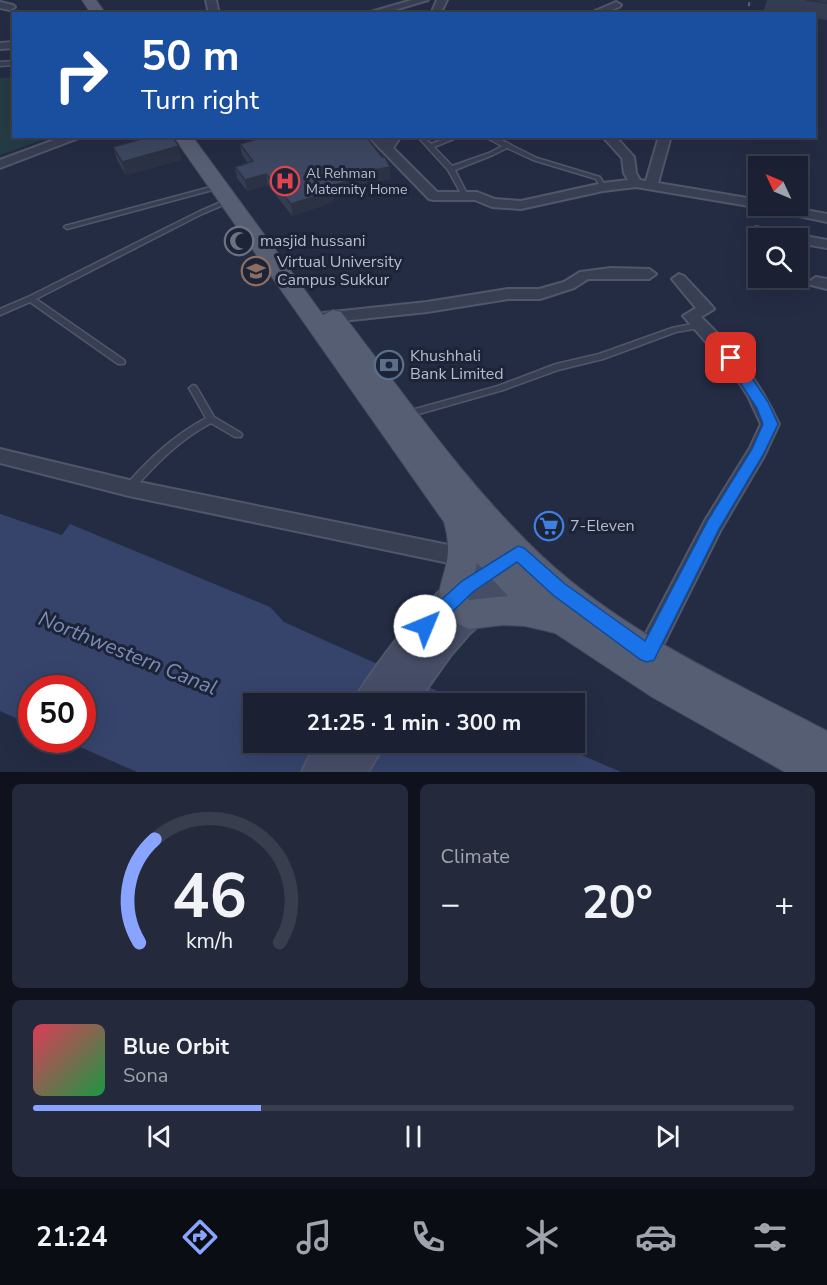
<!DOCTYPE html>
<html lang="en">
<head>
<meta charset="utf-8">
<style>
	:root { --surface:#1b2133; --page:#24293b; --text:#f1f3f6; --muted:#a0a3ac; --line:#393e4e; --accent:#89a4ff }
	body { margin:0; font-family:"Nunito Sans",sans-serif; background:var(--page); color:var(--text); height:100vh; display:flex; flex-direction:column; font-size:22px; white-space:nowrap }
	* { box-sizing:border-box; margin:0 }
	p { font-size:20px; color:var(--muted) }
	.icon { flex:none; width:33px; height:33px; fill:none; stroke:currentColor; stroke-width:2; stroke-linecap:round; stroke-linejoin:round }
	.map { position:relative; height:772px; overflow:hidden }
	.side { display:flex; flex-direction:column; gap:12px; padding:12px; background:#0f121c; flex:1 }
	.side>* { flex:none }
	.top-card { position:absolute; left:12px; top:12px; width:804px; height:126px; border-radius:0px; box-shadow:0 6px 24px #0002,0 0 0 2px var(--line); background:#1a4fa0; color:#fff; overflow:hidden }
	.needle { width:39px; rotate:314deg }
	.fabs { position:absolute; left:748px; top:156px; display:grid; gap:12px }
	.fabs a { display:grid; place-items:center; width:60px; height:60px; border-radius:0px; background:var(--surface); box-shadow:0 6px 24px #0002,0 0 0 2px var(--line); font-size:30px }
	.speed { position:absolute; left:18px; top:675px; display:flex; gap:12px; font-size:30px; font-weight:700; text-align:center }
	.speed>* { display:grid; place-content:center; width:78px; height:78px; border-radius:50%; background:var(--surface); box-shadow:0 6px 24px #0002,0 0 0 2px var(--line); line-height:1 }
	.speed .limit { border:9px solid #d22; background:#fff; color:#111 }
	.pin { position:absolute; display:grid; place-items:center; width:51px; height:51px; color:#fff; margin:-26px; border-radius:12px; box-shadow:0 3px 9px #0006 }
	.me { position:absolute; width:66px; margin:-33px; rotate:45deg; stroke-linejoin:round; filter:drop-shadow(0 0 4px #0008) }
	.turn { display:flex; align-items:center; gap:21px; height:126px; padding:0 30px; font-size:27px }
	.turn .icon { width:78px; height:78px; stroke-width:2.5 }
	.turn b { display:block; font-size:42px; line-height:51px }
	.big { font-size:45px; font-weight:700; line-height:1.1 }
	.side .tile { flex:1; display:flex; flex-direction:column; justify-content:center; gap:9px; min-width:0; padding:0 21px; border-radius:9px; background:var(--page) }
	.side .dial { align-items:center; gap:0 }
	.dial svg { height:156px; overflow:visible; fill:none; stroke:var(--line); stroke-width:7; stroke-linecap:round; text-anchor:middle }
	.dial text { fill:var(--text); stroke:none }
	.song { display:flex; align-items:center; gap:18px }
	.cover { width:72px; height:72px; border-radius:9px; background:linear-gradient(135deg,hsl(350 70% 55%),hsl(140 70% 35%)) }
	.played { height:6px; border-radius:3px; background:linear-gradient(90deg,var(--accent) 30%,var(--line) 30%) }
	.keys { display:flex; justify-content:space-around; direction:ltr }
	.heat { display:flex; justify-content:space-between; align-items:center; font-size:33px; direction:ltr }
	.side .tiles { flex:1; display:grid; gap:12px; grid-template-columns:1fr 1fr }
	.tile:last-child { grid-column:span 2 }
	.trip { position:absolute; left:243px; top:693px; width:342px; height:60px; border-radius:0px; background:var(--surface); box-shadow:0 6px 24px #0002,0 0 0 2px var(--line); font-weight:700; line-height:60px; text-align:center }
	.dock { display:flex; height:96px; justify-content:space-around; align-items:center; background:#0b0d14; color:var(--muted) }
	.dock .icon { width:42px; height:42px }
	.dock .selected { color:var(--accent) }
	.dock b { font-size:27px; color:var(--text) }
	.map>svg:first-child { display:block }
</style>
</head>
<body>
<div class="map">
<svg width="827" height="772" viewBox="0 0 827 772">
	<rect width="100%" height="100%" fill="#242c44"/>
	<path fill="#263c45" d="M13,77L14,136L51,137L0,155V78Z"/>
	<path fill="#36446c" d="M0,514L62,535L70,524L270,607L284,622L464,703L254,704V742L554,743L621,772H137L64,740H82V688H32L31,725L0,711Z"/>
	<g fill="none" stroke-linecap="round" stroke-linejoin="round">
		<g stroke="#51576a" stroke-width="3">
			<path id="lane" d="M14,61V65L0,66V62Z
				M417,136H424L431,144L451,136H461L434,147L452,166L489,153L502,146L483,136H492L510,144L511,145L537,158L600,177L606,187L603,189L601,188L596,179L533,160L507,148L493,155L455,170L468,196L467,197H463L448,170Z
				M218,185L221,187L220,188L67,229L64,227L65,226Z
				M228,199L231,201L230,202L202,214L36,299L124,360L125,362L124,364H118L30,302L0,315V309L28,297L198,212Z
				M702,322L706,325L705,327L676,332L603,359L558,370L503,390L408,417L405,416L404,414L405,412L408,411L498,386L556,364L599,354L672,328Z
				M193,385L196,386L214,417L241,433L242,435L241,437H235L211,423C179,440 156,464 132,491L129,492L126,491L124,488L126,485C150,458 174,435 206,418L189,388Z"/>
		</g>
		<g stroke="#51576a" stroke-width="4">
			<path id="street" d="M206,0H216L219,14H209Z
				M412,0H428L381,14H364Z
				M437,0H447L440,14H431Z
				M0,2L13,5L15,7L10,10L0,8Z
				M616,2L621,5L619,7L602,14H588Z
				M14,42V48L0,49V43Z
				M65,136H84L0,168V160Z
				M368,136H381L386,141L389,136H401L393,148L437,192H477L495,199L521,201L603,183L628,180L624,173L622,158L602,136H615L634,157L636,173L640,180L646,181L659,136H671L658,183L759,200V206H784L827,214V222L761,208L636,187L603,191L521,209L492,207L475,200H434L429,199Z
				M756,227L827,240V248L798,243V238H776L751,234L749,231Z
				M611,268L649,269L656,274L649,279H588L574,288L540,299H508L427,312L323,323L315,318L323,313L427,302L508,289H539L564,282L580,272Z
				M679,274L684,276L711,305L714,309L701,317C734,348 760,383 779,424L764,456L720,531L655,661L647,664L639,661L636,654L639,647L706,519L750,448L761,424L748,396L731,370L683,316L696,308L672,279Z
				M816,277L827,279V289L811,285L809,282Z
				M0,449L129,480L468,549L475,552L478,558L475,564L468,567L129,496L0,463Z"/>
		</g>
		<g stroke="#51576a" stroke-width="4">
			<path id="secondary" d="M512,544L521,548L525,556L522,563L526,562L536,565L540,574L536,583L492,613L469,634L450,656L416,704H353C359,689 369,677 378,664C412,618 456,564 512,544Z
				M319,742H386L368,772H302L307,761Z"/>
		</g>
		<g stroke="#42485c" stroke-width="2">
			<path id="primary" d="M82,0H96L106,14H91Z
				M173,136H192L323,315L333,310L341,312C406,396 467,486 544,558C626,634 730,680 827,731V772H785L652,697L555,633L525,626L503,625L469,629L458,624L454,612L442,608C435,593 444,578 447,561C449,547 448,535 444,522ZM477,563L508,596L468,600Z"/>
		</g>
		<use href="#lane" fill="#383f53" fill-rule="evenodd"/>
		<use href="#street" fill="#383f53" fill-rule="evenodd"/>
		<use href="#secondary" fill="#464d66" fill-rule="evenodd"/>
		<use href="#primary" fill="#565e73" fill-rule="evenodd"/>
		<path stroke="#5a627a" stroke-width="2" stroke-dasharray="4 4" stroke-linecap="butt" d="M747,14L750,0"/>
	</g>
	<path fill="#343d53" d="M767,0H827V20L814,18V14H787L764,10Z
		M263,136H366L391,179L362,184V188L333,197V202L292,216L268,185L247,191L237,178L235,167L248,163L242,155L240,144L263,137Z
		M113,147L182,160L126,175L117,160Z"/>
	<path fill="#2b3244" d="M179,146L182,160L126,175L122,162Z
		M390,167L391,179L362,184V188L333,197V202L292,216L291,204L359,173Z
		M266,174L268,185L247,191L245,180Z"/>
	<path fill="#3d4761" stroke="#2b3244" stroke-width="1.5" d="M806,0H827V3Z
		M152,136H172L179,146L122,162L113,147Z
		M267,136H366L382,157H385L390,167L359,173L362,176L328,187L333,191L291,204L266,174L245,180L235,167L253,161L240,144Z"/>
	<path fill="#1a73e8" stroke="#114b97" stroke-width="1.5" d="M731,354L736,355L768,402L778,424L763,455L719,529L654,660L647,662L641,660L553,595L517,562L474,591L432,631L425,634L419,631L417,626L419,620L462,581L518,546L524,548L565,584L645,641L708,520L752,449L763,424L757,408L724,358Z"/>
	<defs>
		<g id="hospital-ring" transform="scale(1.5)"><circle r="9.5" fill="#1d2438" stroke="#e0444e" stroke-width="1.5"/><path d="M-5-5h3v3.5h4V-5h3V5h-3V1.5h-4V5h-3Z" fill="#e0444e"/></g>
		<g id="mosque-ring" transform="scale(1.5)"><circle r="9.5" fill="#1d2438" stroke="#6b7280" stroke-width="1.5"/><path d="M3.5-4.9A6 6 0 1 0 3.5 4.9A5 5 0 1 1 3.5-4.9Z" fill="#6b7280"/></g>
		<g id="university-ring" transform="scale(1.5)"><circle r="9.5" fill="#1d2438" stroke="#8d6e63" stroke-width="1.5"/><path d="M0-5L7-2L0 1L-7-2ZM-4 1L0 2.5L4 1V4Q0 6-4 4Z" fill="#8d6e63"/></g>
		<g id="bank-ring" transform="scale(1.5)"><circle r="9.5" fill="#1d2438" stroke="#5c6f8a" stroke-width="1.5"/><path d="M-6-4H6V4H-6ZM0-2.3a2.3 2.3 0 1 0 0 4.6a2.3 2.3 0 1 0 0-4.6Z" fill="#5c6f8a"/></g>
		<g id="supermarket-ring" transform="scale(1.5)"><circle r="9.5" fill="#1d2438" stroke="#3f7fe0" stroke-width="1.5"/><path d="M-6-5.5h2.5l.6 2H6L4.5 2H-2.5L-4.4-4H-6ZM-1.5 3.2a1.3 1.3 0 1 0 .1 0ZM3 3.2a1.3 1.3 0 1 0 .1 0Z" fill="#3f7fe0"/></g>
	</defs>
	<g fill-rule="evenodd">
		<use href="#hospital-ring" x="285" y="181"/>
		<use href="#mosque-ring" x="239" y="241"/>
		<use href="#university-ring" x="256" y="271"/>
		<use href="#bank-ring" x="389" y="365"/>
		<use href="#supermarket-ring" x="549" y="526"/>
	</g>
	<g text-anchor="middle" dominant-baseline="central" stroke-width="6" stroke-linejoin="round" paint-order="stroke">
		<g font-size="14" fill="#b6bbcd" stroke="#1d2438" text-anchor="start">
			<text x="306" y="173">Al Rehman<tspan x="306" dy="16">Maternity Home</tspan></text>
		</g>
		<g font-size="16" fill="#b6bbcd" stroke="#1d2438" text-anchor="start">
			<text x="260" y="241">masjid hussani</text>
			<text x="277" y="262">Virtual University<tspan x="277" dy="18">Campus Sukkur</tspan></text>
			<text x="410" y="356">Khushhali<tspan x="410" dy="18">Bank Limited</tspan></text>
			<text x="570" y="526">7-Eleven</text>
		</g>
		<g font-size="21" font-style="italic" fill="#7b8bb7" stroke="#1d2438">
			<text transform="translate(128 653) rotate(22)">Northwestern Canal</text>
		</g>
	</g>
</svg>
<div class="fabs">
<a><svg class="needle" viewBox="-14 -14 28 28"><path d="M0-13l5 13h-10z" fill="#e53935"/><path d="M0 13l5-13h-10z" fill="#a0a3ac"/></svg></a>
<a><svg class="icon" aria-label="search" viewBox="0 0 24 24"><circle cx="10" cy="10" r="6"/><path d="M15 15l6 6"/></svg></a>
</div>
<div class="speed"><div class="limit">50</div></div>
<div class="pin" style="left:731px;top:358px;background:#d93025"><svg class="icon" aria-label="arrive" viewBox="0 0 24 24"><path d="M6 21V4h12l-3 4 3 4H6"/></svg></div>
<svg class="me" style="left:425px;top:626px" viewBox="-20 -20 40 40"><circle r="19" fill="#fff"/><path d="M0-13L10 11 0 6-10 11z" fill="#1a73e8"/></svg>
<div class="trip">21:25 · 1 min · 300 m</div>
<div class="top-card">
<div class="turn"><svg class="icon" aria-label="right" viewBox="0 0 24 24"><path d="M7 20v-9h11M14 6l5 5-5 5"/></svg><div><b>50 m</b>Turn right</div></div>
</div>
</div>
<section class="side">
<div class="tiles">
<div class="tile dial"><svg viewBox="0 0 100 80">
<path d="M14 69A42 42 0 1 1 86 69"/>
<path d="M14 69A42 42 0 0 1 22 16" stroke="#89a4ff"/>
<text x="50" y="56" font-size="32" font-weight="700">46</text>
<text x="50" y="72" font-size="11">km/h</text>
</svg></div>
<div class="tile"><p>Climate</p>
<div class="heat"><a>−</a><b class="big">20°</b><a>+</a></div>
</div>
<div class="tile">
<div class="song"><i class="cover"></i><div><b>Blue Orbit</b><p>Sona</p></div></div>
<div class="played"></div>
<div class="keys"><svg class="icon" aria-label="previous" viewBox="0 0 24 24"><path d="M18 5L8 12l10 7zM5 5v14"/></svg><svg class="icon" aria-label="pause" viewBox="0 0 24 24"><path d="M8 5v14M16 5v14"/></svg><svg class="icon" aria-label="next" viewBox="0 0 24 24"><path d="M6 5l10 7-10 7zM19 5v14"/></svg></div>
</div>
</div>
</section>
<nav class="dock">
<b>21:24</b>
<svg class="icon selected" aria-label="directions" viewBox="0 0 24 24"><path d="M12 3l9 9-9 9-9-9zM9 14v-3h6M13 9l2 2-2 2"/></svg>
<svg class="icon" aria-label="music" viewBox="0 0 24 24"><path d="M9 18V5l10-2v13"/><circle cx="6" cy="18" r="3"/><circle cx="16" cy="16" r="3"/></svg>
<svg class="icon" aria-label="phone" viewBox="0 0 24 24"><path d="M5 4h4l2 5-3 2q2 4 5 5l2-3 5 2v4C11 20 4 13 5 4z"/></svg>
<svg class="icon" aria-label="climate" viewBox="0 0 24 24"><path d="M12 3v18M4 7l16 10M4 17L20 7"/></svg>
<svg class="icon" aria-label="car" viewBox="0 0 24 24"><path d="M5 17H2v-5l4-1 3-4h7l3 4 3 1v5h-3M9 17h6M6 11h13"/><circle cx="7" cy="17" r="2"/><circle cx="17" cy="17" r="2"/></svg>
<svg class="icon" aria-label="filters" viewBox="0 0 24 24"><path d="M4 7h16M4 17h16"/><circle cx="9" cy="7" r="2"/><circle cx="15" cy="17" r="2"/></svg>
</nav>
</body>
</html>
